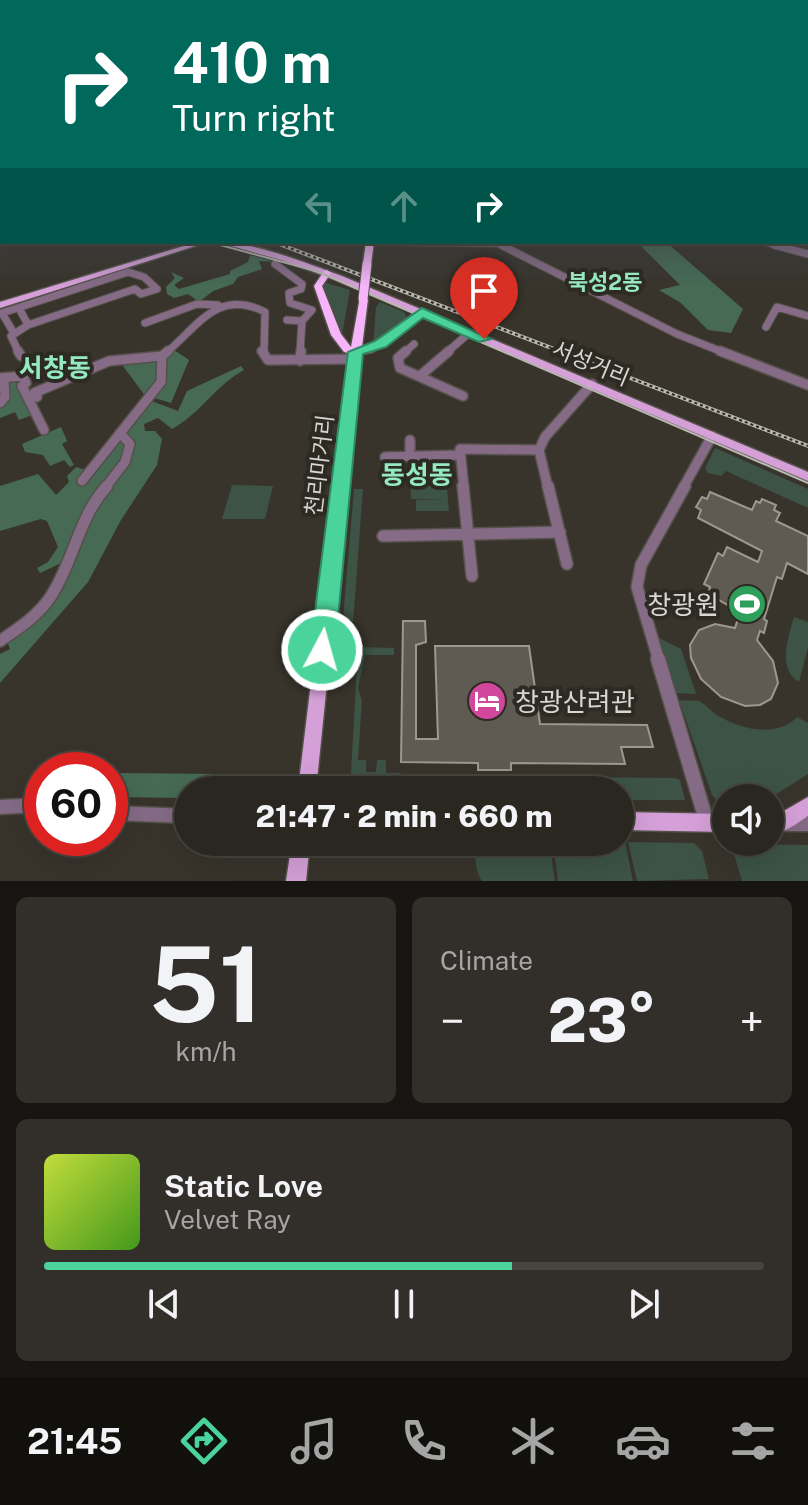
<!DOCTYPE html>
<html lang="en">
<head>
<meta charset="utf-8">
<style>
	:root { --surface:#2a2721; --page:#322f2a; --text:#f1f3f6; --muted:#a5a5a5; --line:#46443f; --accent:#4ad49c }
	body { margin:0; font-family:"Public Sans","Noto Sans KR",sans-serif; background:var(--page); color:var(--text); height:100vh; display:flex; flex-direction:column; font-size:30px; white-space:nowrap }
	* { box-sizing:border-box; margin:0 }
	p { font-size:26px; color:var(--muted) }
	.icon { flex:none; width:44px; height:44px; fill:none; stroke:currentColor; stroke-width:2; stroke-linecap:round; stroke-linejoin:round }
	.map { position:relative; height:881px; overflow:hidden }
	.side { display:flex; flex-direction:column; gap:16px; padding:16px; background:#171512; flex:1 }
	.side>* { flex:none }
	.top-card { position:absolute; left:0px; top:0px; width:808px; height:244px; box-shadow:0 8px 32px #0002,0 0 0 2px var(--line); background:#00695c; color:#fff; overflow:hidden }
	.tools { position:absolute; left:712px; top:784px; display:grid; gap:16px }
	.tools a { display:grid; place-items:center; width:72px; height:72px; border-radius:50%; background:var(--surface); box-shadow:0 8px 32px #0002,0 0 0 2px var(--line); font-size:40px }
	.speed { position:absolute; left:24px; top:752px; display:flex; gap:16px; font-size:40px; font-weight:700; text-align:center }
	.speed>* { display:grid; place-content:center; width:104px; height:104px; border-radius:50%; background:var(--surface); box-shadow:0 8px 32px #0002,0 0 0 2px var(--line); line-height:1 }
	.speed .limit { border:12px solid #d22; background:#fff; color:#111 }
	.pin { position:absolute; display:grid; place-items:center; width:68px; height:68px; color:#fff; margin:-82px -34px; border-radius:50% 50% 50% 0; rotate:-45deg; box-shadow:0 0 8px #0007 }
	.pin .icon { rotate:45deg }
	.me { position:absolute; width:88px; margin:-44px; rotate:6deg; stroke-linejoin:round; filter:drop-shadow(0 0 6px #0008) }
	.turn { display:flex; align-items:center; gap:28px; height:168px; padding:0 40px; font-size:36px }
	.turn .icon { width:104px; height:104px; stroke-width:2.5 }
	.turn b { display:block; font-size:56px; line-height:68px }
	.lanes { display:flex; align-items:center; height:76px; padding:0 40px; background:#0003; justify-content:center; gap:40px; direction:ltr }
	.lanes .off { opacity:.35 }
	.big { font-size:60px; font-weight:800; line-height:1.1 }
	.side .tile { flex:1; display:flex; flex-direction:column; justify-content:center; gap:12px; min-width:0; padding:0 28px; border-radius:12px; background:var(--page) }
	.side .dial { align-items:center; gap:0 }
	.dial b { font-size:104px; line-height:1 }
	.song { display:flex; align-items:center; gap:24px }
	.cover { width:96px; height:96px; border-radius:12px; background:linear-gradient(135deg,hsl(70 70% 55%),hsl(100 70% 35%)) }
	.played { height:8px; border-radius:4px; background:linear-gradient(90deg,var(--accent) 65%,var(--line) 65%) }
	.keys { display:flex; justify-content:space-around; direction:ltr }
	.heat { display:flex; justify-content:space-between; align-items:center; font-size:44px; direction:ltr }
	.side .tiles { flex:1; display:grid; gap:16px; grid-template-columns:1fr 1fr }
	.tile:last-child { grid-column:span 2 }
	.trip { position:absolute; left:174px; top:776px; width:460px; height:80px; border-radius:40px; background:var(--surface); box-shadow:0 8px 32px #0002,0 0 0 2px var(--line); font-weight:800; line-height:80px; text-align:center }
	.tab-bar { display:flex; height:128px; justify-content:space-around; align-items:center; background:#11100d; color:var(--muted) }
	.tab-bar .icon { width:56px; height:56px }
	.tab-bar .current { color:var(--accent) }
	.tab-bar b { font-size:36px; color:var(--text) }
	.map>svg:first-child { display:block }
</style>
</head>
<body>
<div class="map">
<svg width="808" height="881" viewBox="0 0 808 881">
	<rect width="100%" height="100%" fill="#38342c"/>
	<path fill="#3c5345" d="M327,283L350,290L342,335L321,285Z
		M380,302L404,312L408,319L373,345L376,307Z
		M715,448L808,489V508L726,471L721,476L708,473L705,468Z
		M445,467L449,511H416V500L443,499H411L410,468Z
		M232,485L273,486L265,519H222Z
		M354,489H363L349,678H338Z
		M794,617L808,622V647L799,682C777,669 788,638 794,617Z
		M657,637L681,649L696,694L674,693Z
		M358,647L394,648V655H365L358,688L362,701L358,760H366V772H376L377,760H386V773H400L409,790H350Z
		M679,700C685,701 693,700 699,701C704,703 709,709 714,713C737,729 776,739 797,717L808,723V774L770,798L717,801L712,795Z
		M560,777L675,778L680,780L685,800H620V790H552L553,780Z
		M345,842H393V854H345Z
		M479,842H549L555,881H482C475,871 473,852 479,842Z
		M553,842H625L633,881H558Z
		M628,842L694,843L702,851L709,879L637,881Z
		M731,844L808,845V881H742Z"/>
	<path fill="#466a54" d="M637,242H666L743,309L731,333L708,330L681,303L659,290L680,285Z
		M250,255L275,262L259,261L262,269L238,277L233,284L213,291L199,302L188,294L174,298L167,294L166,287L175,278L171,272L184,278L174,285L179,289L230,274V271L248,262Z
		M174,350L189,360L171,403L151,397L167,375L165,357Z
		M158,360L161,375L146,397L120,362Z
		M241,366L244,370C216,385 200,414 172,429L158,418L144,424L145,431H155L162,439L157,465L121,520L88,582L0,683V654L10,649L7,641C66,608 68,563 94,508C104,486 119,464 131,443L125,429L149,400L178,411L187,391Z
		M15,380L32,415L19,420L15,412L0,418V404L8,397L7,383Z
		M61,427L67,441L62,444L74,465L70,467L64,460L50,466L43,455L25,452L22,444Z
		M122,438L127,446L123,461L63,562L40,573L37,568L48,562L58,547L47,521L41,519L0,531V486L38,474L56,495L69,482L67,476L76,467L89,471Z
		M120,773L217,774V787L241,790H188V798L112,797Z"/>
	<path fill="#5f5b53" stroke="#9c988f" stroke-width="2" d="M710,492L752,510L756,501L760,503L762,499L776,505L774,510L780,513L776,521L808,536V574L787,563L782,579L777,577L764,619L767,621L764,633L760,631L757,640L773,661L778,683L771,699L760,705L745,706L721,697L701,679L691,658L690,645L699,630L715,624L735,628L740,612L708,594L710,587L704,584L718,553L723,556L727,547L758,562L762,551L698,518L701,510L696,507L702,497L707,499Z
		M403,621H425L426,642L416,645V739H438L435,646H529L540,724L647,725L653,747H621L625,764L511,763V770H478V763L401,762Z"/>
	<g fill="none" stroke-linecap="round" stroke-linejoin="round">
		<g stroke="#55514a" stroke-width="7">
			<path id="minor-far4" d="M494,242L505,247
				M761,242L782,247
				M404,243L498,244"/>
		</g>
		<g stroke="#55514a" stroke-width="9">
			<path id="minor-far3" d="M501,245L677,334L725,353
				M774,245L808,254
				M275,264L302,284L301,289L289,293L290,303L312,310L302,321L300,353
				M287,320L302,321
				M145,323L197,304L218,305
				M766,327L777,307L808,316
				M12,330L2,313L128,272L144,277L157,289L141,294L135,289L28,325L19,308
				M19,353L11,336L28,325
				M166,353C198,326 218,288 265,312L264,353
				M404,353L414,344
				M446,353L469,333"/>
		</g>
		<g stroke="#55514a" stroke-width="12">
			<path id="minor-far2" d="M18,351L21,356
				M262,351L268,360L355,359
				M406,351L398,358L400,368L463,396
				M720,351L808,385
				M300,361L301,351
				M421,375L449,351
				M0,378L23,376L26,383L22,386L44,430
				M37,397L34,393L109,361L162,356L168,351
				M0,403L5,397L4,379
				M410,440V456
				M385,457L460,455
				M82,481L161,382L162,356
				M105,488L125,462L130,444L120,433
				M464,488L460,449L539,450
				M548,488L539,450L545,437L592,384
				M683,488L712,436"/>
		</g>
		<g stroke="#55514a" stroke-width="14">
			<path id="minor-far1" d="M463,486L472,576
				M548,486L567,564
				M383,536L560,532
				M0,641C19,628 38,616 51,596C74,561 78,518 107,486
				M659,661L637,587L641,565L685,486"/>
		</g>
		<g stroke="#55514a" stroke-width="17">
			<path id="minor" d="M658,659L707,823
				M0,807L42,805
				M110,813L188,816
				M786,824H808"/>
		</g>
		<g stroke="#55514a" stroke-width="3">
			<path id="major" d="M0,192L2,193V197L0,196Z
				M197,242H208L0,308V302Z
				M217,242C255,242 306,263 342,276L808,472V481L336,280L281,260Z
				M356,349L361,352L316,790H298L351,352Z
				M808,797V816C796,824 785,833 770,833V815H777Z
				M620,812L726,814V832L620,830Z
				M292,842H310L306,881H286Z"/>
		</g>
		<g stroke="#55514a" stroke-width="3">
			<path id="highway" d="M366,242H374L371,264L367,266L363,264Z
				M327,270L331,273L322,286L341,334L351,347L360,297H366L368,299L362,347H367L419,310L422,309L427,312L373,352L356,355L344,352L331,335L314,286L324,271Z"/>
		</g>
		<use href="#minor-far4" stroke="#856b86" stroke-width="5"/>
		<use href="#minor-far3" stroke="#856b86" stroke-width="7"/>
		<use href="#minor-far2" stroke="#856b86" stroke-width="9"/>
		<use href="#minor-far1" stroke="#856b86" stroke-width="11"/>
		<use href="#minor" stroke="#856b86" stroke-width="14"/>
		<use href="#major" fill="#d5a0d8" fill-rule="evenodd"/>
		<use href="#highway" fill="#f5b5f8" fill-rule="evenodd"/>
		<path stroke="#b9b7b1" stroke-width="2" d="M209,242L316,271L808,483"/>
		<g stroke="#b9b7b1" stroke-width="4">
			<path id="rail" d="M274,242L808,446"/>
		</g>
		<use href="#rail" stroke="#2d2a23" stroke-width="2" stroke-dasharray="3" stroke-linecap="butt"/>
		<g stroke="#55514a" stroke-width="11" stroke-linecap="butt">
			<path id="highway-bridge" d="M363,299L367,264"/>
		</g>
		<use href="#highway-bridge" stroke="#f5b5f8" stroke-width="9"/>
	</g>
	<linearGradient id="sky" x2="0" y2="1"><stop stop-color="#1f1d18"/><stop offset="0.57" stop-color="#4d5056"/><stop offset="1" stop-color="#4d5056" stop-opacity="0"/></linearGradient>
	<rect width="808" height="287" fill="url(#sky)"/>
	<path fill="#4ad49c" stroke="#308a65" stroke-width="2" d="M422,308L491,339L479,342L423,318L386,347L363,354L335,650L331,658L322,662L314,658L310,650L348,352L375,341Z"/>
	<defs>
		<g id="stadium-disc" transform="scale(2)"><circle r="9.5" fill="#2e9e5b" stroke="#2d2a23"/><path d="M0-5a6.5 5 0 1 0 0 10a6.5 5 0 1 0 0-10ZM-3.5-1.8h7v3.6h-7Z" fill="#fff"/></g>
		<g id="hotel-disc" transform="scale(2)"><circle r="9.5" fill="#d1479c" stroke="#2d2a23"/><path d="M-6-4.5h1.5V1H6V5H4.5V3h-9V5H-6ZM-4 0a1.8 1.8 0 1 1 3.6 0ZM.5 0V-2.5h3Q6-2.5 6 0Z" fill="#fff"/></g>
	</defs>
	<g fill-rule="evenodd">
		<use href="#stadium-disc" x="747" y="604"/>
		<use href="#hotel-disc" x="487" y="701"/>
	</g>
	<g text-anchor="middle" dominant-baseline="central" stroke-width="8" stroke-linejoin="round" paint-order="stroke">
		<g font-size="22" font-weight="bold" fill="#95e9c1" stroke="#2d2a23">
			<text x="605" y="282">북성2동</text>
		</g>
		<g font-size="22" fill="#d8d6d1" stroke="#2d2a23">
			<text transform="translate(591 363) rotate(23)">서성거리</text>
			<text transform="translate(319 465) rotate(-83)">천리마거리</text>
		</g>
		<g font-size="26" font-weight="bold" fill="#95e9c1" stroke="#2d2a23">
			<text x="55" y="367">서창동</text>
			<text x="417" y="474">동성동</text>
		</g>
		<g font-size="26" fill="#d8d6d1" stroke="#2d2a23" text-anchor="end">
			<text x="719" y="604">창광원</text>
			<text x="515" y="701" text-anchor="start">창광산려관</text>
		</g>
	</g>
</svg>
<div class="tools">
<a><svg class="icon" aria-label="sound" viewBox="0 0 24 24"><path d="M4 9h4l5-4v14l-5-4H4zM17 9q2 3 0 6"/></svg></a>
</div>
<div class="speed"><div class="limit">60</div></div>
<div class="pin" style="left:484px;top:339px;background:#d93025"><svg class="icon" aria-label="arrive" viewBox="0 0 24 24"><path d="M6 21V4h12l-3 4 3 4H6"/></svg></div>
<svg class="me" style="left:322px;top:650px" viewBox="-20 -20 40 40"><circle r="17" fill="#4ad49c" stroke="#fff" stroke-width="3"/><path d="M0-11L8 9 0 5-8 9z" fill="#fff"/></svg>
<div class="trip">21:47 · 2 min · 660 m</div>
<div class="top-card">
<div class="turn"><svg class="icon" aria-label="right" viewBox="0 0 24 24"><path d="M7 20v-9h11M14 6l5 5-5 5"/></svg><div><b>410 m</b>Turn right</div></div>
<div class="lanes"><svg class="icon off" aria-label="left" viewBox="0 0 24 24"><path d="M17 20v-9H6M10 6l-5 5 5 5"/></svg><svg class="icon off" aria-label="ahead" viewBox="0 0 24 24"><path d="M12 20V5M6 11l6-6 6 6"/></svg><svg class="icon" aria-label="right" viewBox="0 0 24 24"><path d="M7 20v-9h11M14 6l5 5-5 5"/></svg></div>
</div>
</div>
<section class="side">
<div class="tiles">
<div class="tile dial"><b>51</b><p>km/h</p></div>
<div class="tile"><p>Climate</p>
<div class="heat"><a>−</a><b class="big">23°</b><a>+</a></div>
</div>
<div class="tile">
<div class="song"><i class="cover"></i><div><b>Static Love</b><p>Velvet Ray</p></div></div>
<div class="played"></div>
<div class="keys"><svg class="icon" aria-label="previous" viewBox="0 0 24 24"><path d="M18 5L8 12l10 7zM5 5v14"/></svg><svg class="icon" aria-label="pause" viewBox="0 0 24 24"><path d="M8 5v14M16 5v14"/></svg><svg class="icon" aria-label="next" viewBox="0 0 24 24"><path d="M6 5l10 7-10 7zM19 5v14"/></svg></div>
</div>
</div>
</section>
<nav class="tab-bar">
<b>21:45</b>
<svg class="icon current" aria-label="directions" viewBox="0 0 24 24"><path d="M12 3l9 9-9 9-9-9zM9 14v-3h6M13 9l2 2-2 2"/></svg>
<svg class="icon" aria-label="music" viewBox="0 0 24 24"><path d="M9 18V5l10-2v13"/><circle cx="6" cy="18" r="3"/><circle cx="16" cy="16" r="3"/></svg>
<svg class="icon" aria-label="phone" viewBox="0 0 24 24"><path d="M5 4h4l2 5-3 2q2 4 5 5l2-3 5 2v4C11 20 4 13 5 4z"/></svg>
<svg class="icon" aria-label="climate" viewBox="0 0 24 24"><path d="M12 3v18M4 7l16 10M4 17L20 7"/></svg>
<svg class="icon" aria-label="car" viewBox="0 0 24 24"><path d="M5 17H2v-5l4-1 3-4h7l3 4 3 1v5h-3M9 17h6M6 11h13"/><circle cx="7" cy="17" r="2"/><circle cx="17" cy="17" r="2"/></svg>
<svg class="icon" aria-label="filters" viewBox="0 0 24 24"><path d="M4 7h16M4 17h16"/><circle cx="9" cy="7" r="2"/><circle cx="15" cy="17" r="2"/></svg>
</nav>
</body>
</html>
